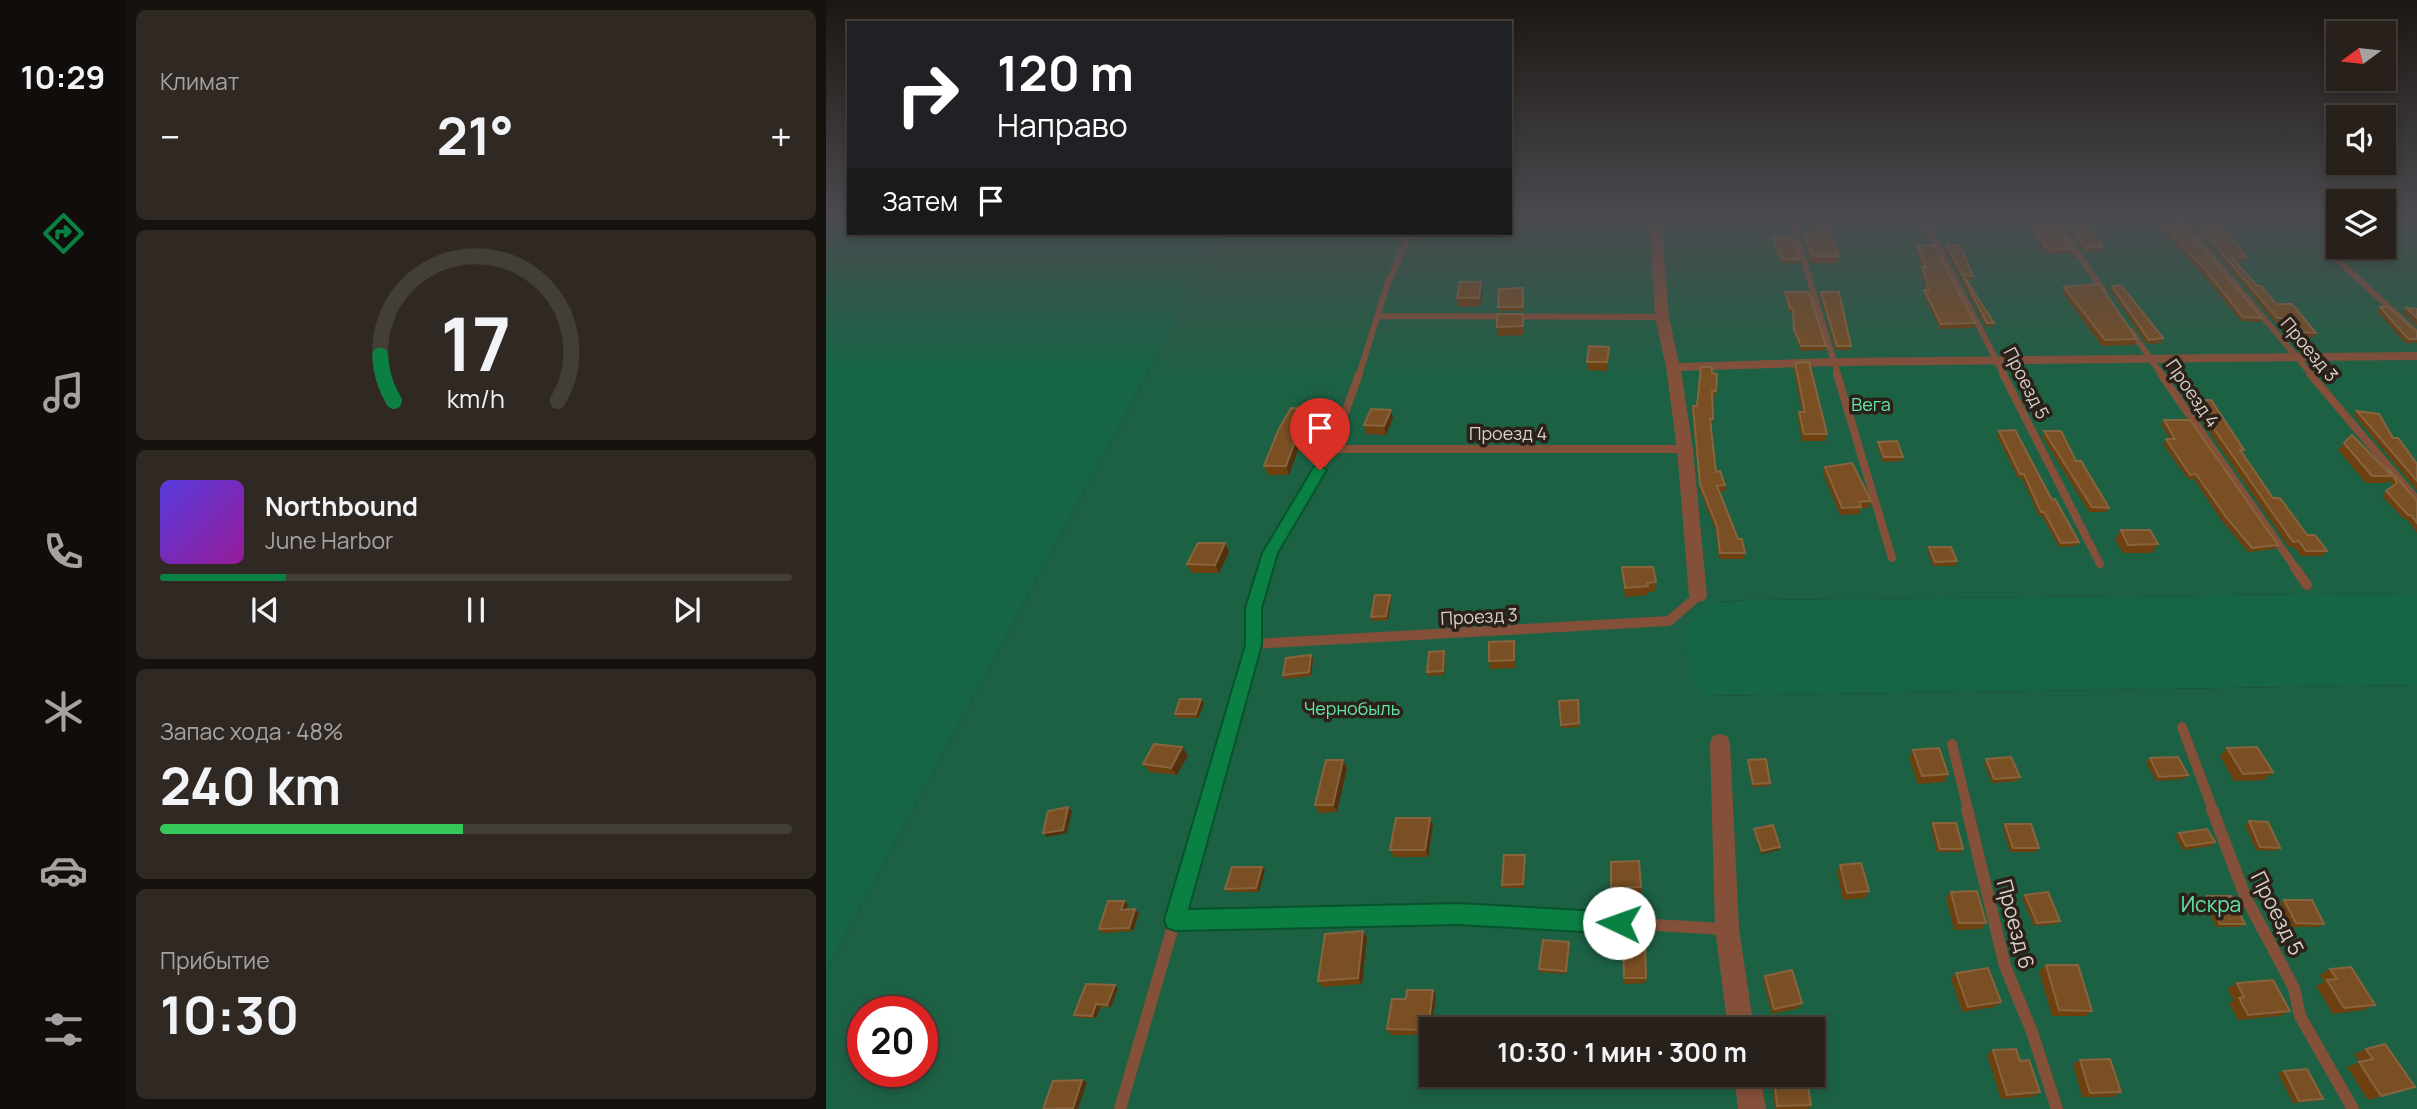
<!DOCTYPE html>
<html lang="ru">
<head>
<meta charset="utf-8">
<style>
	:root { --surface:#28201a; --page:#302823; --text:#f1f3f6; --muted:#a5a3a2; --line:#443e39; --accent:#0b8043 }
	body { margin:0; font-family:Manrope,sans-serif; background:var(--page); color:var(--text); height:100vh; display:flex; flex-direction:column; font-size:26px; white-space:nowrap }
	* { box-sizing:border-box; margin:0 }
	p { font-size:23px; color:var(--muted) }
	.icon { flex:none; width:38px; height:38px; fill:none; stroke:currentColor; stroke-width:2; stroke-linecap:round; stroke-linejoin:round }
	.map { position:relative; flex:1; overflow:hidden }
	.sheet { display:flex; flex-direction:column; gap:10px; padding:10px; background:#16120e; width:700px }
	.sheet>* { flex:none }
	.guide { position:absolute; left:21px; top:21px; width:665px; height:214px; border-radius:0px; box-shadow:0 4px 10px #0003,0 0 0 2px var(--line); background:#202124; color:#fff; overflow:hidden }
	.needle { width:46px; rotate:255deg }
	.tools { position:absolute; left:1500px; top:21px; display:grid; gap:14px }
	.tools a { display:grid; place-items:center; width:70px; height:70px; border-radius:0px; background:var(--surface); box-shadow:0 4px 10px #0003,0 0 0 2px var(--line); font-size:35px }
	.speed { position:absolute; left:21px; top:996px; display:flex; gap:14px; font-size:35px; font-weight:700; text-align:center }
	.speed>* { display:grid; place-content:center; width:91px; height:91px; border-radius:50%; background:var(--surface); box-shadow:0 4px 10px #0003,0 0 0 2px var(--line); line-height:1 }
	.speed .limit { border:10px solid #d22; background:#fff; color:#111 }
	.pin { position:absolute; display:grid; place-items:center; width:60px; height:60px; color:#fff; margin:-72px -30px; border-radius:50% 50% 50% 0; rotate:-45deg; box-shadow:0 0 7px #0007 }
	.pin .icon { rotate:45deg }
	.me { position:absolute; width:77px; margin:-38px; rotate:273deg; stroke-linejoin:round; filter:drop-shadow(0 0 5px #0008) }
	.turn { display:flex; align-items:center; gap:24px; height:147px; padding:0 35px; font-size:32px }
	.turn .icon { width:91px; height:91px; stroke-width:2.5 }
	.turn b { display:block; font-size:49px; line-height:60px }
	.then { display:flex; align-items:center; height:66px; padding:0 35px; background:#0003; gap:14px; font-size:26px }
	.big { font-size:52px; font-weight:700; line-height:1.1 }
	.sheet .widget { flex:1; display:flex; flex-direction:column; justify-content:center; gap:10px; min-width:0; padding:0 24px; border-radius:10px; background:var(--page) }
	.sheet .dial { align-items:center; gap:0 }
	.dial svg { height:182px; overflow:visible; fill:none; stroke:var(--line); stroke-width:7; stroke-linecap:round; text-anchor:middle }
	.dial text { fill:var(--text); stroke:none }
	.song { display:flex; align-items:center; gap:21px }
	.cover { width:84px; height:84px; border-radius:10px; background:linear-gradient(135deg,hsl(250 70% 55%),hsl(300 70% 35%)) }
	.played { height:7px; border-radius:4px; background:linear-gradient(90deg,var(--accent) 20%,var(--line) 20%) }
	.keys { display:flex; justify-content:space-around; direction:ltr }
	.heat { display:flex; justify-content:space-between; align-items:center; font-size:38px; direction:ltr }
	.charge { height:10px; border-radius:5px; background:linear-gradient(90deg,#34c759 48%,var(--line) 0) }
	.trip { position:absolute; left:593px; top:1017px; width:406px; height:70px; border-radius:0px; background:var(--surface); box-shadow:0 4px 10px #0003,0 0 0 2px var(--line); font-weight:700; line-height:70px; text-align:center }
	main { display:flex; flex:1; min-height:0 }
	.dock { display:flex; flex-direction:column; width:126px; justify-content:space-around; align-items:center; background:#100d0a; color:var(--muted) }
	.dock .icon { width:49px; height:49px }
	.dock .selected { color:var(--accent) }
	.dock b { font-size:32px; color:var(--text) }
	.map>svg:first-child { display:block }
</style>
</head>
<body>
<main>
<nav class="dock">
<b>10:29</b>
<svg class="icon selected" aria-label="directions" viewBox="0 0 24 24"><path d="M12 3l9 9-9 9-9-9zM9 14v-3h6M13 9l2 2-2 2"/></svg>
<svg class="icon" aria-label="music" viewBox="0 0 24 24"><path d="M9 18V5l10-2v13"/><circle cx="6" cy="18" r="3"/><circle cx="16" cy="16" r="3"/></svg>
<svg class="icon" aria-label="phone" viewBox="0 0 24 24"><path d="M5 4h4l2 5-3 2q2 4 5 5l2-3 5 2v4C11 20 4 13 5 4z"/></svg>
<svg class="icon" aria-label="climate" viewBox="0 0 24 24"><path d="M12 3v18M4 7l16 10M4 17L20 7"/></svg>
<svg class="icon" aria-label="car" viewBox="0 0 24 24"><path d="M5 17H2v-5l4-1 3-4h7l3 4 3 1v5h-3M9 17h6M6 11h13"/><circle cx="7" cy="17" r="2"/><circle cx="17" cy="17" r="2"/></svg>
<svg class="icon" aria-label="filters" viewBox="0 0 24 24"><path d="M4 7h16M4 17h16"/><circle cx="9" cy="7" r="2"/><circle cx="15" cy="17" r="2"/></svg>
</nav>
<section class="sheet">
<div class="widget"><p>Климат</p>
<div class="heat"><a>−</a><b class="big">21°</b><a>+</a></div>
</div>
<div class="widget dial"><svg viewBox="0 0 100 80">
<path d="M14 69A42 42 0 1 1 86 69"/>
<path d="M14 69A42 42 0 0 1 8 49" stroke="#0b8043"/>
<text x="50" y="56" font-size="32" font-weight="700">17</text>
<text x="50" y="72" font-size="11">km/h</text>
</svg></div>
<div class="widget">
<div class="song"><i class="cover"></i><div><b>Northbound</b><p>June Harbor</p></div></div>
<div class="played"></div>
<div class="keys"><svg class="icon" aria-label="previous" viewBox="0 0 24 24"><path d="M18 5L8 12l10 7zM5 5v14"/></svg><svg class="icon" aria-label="pause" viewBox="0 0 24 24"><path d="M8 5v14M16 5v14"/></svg><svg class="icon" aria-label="next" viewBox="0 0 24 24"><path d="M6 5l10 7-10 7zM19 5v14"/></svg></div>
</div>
<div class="widget"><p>Запас хода · 48%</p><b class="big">240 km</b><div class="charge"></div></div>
<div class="widget"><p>Прибытие</p><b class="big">10:30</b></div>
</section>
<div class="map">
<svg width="1591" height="1109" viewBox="0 0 1591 1109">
	<rect width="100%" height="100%" fill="#352a22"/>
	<path fill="#1d6144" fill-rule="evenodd" d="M684,218H1512V247H1558V218H1591V593L919,600L894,602L878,696L1591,685V1109H0V971L397,233H684ZM37,1012H96V1071H37ZM606,1029H987V1074H606Z"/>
	<path fill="#156546" d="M0,218H23V233H397L0,971Z
		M1591,593V685L878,696L867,686L858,630C876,601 886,603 919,600Z"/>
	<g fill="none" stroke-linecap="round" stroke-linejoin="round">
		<path stroke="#84503a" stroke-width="6" d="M790,218L829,222
			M965,218L1012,375
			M1097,218L1178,375
			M1227,218L1279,293
			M1353,218L1486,375
			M1500,249L1591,333
			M552,316L836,317
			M1305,331L1336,375
			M533,375L561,285L584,233"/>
		<path stroke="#84503a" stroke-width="8" d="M1011,374L1066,558
			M1177,374L1274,564
			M1335,374L1470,569
			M1484,374L1591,500
			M506,449H859
			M438,569L452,538L506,449L533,374"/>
		<path stroke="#84503a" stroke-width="10" d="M1469,568L1481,585
			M428,644L843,621L872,596
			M1356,727L1387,810
			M1126,744L1142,810
			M380,810L428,644L431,596L438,568"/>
		<path stroke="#84503a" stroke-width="12" d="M1141,809L1179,966L1206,1032L1231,1109
			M1386,809L1419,896L1468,988L1474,1016L1527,1109
			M349,920L632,914L899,929
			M294,1109L381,809"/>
		<path fill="#84503a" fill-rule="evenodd" d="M823,218H835L843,317L853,363L1007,358L1591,352V360L1007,366L855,371L867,449L881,596L878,601H866L863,596L851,449L840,367L829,317Z
			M894,734L901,736L904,743L913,929L928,1029H902L889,929L884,743L887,736Z
			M908,1074H934L940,1109H912Z"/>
	</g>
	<path fill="#6e400f" d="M979,218H999L1013,256L1011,263H984L978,241L979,234H989Z
		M1368,220L1421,257L1418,261L1409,262L1431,286L1450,304L1490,333L1488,337H1469L1457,322H1449L1366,224Z
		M1334,222L1436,318L1434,322L1415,321L1374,271L1332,226Z
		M1206,224L1246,249L1244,253L1221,254L1204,228Z
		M1242,224L1277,247L1275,251L1258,252L1241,228Z
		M947,237L973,259V263H955L947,241Z
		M1091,245L1149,323L1147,328L1114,329L1097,294L1098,290H1100L1094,271L1096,267H1097L1090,249Z
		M1121,245L1147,276L1146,280H1140L1168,323L1166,327H1160L1119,249Z
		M1286,286L1337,338L1335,343L1321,344L1284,290Z
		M1238,287L1311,339L1308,345L1276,346L1236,292Z
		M697,288L698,311H673L672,307Z
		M656,290L654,306L632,307L631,298Z
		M959,292L1000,346L999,350L975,351L968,333L967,312H963L959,297Z
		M995,292L1025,346L1024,350H1010L994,296Z
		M1554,307L1591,332V343H1579L1551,311Z
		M1580,308L1591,309V326L1577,312Z
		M698,322V335L672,336L671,327Z
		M783,355L781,371L761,370V362Z
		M969,363L1001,434L999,441H976L972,419L973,412H976L968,370Z
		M886,373L891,374L889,397H886L887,419L886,425H885L890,472L899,485V491L893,492L912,539L919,553L918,559H893L890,532L874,490L866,411L867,406H871Z
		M1368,400L1418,450L1416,452L1447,498L1481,535L1501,551L1496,556H1475L1468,547H1463L1365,405Z
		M1531,411L1567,438L1591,464V490L1528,415Z
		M489,418L476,439L463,475H442L438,466Z
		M567,418L560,435L540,434L538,425Z
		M1338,420L1452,545L1448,549L1422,552L1396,521L1368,479H1362L1337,444L1340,439H1344L1335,424Z
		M1173,431L1226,500L1253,542L1251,546L1233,547L1216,516H1213L1196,478H1192L1171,436Z
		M1218,431L1250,461L1283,508L1280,512H1263L1216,436Z
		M1052,442L1077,457L1076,461L1057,462L1051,446Z
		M1518,443L1560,470L1562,468L1591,501V533L1581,519H1578L1556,496L1566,486L1563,480L1560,483H1540L1512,450Z
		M999,467L1045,501L1043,508H1035L1033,514L1014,515L997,473Z
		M1295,530L1332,544L1326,553H1297L1289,539Z
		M399,543L403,552L393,573H366L361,564Z
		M1103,547L1131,561L1129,566H1107L1102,552Z
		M796,567L830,582L829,591L822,592L821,595L799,597L796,576Z
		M564,595L565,599L562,620L547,621L545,617Z
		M688,641L689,668L664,669L663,661Z
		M485,655L487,659L485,676L459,679L457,675Z
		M619,655L618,675L602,676L601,672Z
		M752,700L754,727L735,728L733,701Z
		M378,703L372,718H352L349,714Z
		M356,747L362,755L351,775L324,772L317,764Z
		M1401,748L1447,772L1438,780L1408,781L1394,756Z
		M1087,750L1122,774L1118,782L1092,784L1083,758Z
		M1324,758L1362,775L1358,779L1330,781L1320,762Z
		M1160,759L1194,777L1191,781L1166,783L1158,763Z
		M922,760L944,783L943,786L926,787L922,764Z
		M521,768L511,812L493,813L489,805Z
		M604,818L607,825L602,857H568L564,850Z
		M1423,821L1454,848L1449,851L1430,850L1419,825Z
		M1107,823L1137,849L1135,852H1111L1105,827Z
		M1179,824L1213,848L1210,852H1184L1177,828Z
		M928,829L953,850L935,854L928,833Z
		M1353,833L1389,842L1385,846L1357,850L1349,836Z
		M700,858L698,888H676V885Z
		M785,862L815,887V893L786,894Z
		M1014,865L1043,891L1039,898L1017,900L1011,872Z
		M436,867L439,870L433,892H402L399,889Z
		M1125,892L1160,923L1155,929L1128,930L1120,898Z
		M1199,895L1234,921L1231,924L1208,926L1196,898Z
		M1381,896L1419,924L1414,927H1390L1377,899Z
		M1458,900L1498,924L1493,927H1465L1454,903Z
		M302,904L300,910L313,913L307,931L277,933L273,929Z
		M541,937L536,984L496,987L492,981Z
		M797,941L820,978V983L797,984Z
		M743,942L740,974L714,972L713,969Z
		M1220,965L1266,1011L1259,1016H1226L1213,971Z
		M1504,969L1549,1005L1537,1010L1507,1014L1490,986L1498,982L1494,975Z
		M1130,973L1175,1002L1169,1007L1136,1012L1125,978Z
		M939,976L976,1003L973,1008L946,1014L937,981Z
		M1411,983L1464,1011L1454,1016L1412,1020L1403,1003L1408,1001L1401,989Z
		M292,988L285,1007H275L270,1018H253L248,1015Z
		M607,990L610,995L605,1035H565L561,1029L580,999Z
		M1540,1049L1589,1087L1542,1100L1521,1067L1534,1062L1528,1054Z
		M1167,1050L1194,1061L1214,1092L1207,1097L1175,1099L1161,1055Z
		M1254,1060L1295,1092L1287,1097H1256L1247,1064Z
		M1458,1071L1497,1099L1491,1101L1467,1103L1452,1073Z
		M945,1074H980L985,1105L982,1109H949Z"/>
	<path fill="#52310e" d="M655,282L656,290L654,306L653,298Z
		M486,409L489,418L476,439L463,475L460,466L473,430Z
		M565,410L567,418L560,435L558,426Z
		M399,543L403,552L393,573L389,565Z
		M564,595L565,599L562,620L560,616Z
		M618,651L619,655L618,675L617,671Z
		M485,655L487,659L485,676L483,672Z
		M375,699L378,703L372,718L370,714Z
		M356,747L362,755L351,775L345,768Z
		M517,760L521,768L511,812L507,805Z
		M242,807L246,811L241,833L221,837L217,833Z
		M604,818L607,825L602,857L599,850Z
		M954,847L953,850L935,854L936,851Z
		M436,867L439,870L433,892L430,888Z
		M298,901L302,904L299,913L295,910Z
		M309,909L313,913L307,931L303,928Z
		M537,931L541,937L536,984L532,978Z
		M289,985L292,988L285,1007L281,1005Z
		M607,990L610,995L605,1035L602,1030Z
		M270,1004L275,1007L270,1018L266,1016Z
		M256,1080L261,1082L252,1109H248L247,1108Z"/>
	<path fill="#794f23" stroke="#88643e" stroke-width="2" d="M985,218H999L1013,256H986L979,234H994Z
		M1389,219L1421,257L1406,258L1431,286H1435L1450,304H1466L1490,333L1471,332L1460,318H1451L1368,220Z
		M1354,221L1436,318L1417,317L1377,267L1334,222Z
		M1206,224H1228L1246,249L1222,250Z
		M1242,224H1260L1277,247L1259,248Z
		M947,237H967L973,259H955Z
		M1091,245H1108L1149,323L1115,324L1098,290H1103L1096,267H1100Z
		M1121,245H1134L1147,276L1137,275L1168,323H1161Z
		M634,282H655L653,298H631Z
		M1273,284L1311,339L1279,340L1238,287Z
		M1295,285L1337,338L1323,340L1286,286Z
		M697,288V307H672L673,289Z
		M959,292H983L1000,346H975L968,329L967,308H964Z
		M995,292H1013L1025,346H1011Z
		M1554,307H1562L1591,332V339H1582Z
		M1580,308L1591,309V318Z
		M671,314H697V326L671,327Z
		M763,346L783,347L781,362H761Z
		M983,362L1001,434H978L973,412H979L969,363Z
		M875,367H886V373L891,374L890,391H886L887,419H884L890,472L894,471L899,485L891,486L912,539H916L919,553H894L891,526L874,484L867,406H871Z
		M1368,400H1385L1418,450H1414L1447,498H1454L1481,535H1489L1501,551H1480L1473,541L1467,542Z
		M465,408L486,409L473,430L460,466H438L452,431Z
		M545,409L565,410L558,426L538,425Z
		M1531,411L1553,414L1567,438H1572L1591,464V481Z
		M1338,420H1364L1452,545L1426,548L1400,517L1370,474L1364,475L1340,439H1349Z
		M1189,430L1226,500L1229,499L1253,542L1235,543L1218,512H1215L1198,474H1194L1173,431Z
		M1218,431H1235L1250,461H1255L1283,508L1266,507Z
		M1526,435L1566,476H1546L1518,443Z
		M1071,441L1077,457H1058L1052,442Z
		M1026,463L1045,501L1033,502L1035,507L1016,508L999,467Z
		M1562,468L1591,501V523L1585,515H1582L1560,491L1571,483Z
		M1295,530H1324L1332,544L1302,545Z
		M372,543H399L389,565L361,564Z
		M1103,547H1125L1131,561L1109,562Z
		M796,567H827L830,582L821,583L822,586L799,588Z
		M549,595H564L560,616L545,617Z
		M688,641V660L663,661V642Z
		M618,651L617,671L601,672L603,652Z
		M485,655L483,672L457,675L460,658Z
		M354,699H375L370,714H349Z
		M752,700L753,723L735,725L733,701Z
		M328,744L356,747L345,768L317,764Z
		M1431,747L1447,772L1417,774L1401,748Z
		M1113,748L1122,774L1096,776L1087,750Z
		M1185,757L1194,777L1168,779L1160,759Z
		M1352,757L1362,775L1333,777L1324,758Z
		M940,759L944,783L927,784L922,760Z
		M500,760H517L507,805H489Z
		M242,807L237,830L217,833L222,811Z
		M570,818H604L599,850H564Z
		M1423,821L1442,822L1454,848L1434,847Z
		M1107,823H1130L1137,849H1114Z
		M1179,824H1205L1213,848H1187Z
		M947,825L954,847L936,851L928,829Z
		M1381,829L1389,842L1360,846L1353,833Z
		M678,855H699L697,884L676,885Z
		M813,861L815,887L785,888V862Z
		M1035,863L1043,891L1021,893L1014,865Z
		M406,867H436L430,888L399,889Z
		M1151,891L1160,923H1133L1125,892Z
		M1222,892L1234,921L1211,923L1199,895Z
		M1381,896H1405L1419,924H1394Z
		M1458,900H1486L1498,924L1470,923Z
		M282,901H298L295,910L309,909L303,928L273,929Z
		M537,931L532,978L492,981L499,934Z
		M717,940L743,942L740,971L713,969Z
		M797,941H819L820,978H798Z
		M1220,965H1252L1266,1011L1233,1010Z
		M1525,967L1549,1005L1518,1008L1501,980L1511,979L1504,969Z
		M1162,968L1175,1002L1142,1007L1130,973Z
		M966,970L976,1003L948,1009L939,976Z
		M1447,980L1464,1011L1422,1015L1413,998L1418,997L1411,983Z
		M260,984L289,985L281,1005L270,1004L266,1016L248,1015Z
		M581,990H607L602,1030L561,1029L566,999H580Z
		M1559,1044L1589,1087L1555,1096L1533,1062L1547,1059L1540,1049Z
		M1190,1049L1194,1061L1203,1060L1214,1092L1181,1095L1167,1050Z
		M1284,1059L1295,1092L1264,1093L1254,1060Z
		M1481,1069L1497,1099L1473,1101L1458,1071Z
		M948,1074H980L985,1105L951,1106Z
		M256,1080L247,1108L217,1109L227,1081Z"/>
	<linearGradient id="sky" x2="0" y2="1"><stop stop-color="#1d1713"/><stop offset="0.58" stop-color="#4b4a4f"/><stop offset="1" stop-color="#4b4a4f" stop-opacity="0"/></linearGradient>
	<rect width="1591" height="374" fill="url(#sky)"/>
	<path fill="#0b8043" stroke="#07532c" stroke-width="2" d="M494,465L501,470L452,553L436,608V645L363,909L632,903L793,912L801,916L804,923L801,931L793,934L632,925L349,931L341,928L338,920L419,645V608L436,553L488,466Z"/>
	<g text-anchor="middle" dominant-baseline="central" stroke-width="7" stroke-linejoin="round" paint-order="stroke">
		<g font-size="18" fill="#d7d0cb" stroke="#2b2119">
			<text transform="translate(1484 349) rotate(50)">Проезд 3</text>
			<text transform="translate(1201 383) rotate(63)">Проезд 5</text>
			<text transform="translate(1367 393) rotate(55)">Проезд 4</text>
			<text x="682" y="433">Проезд 4</text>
			<text transform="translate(653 616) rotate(-3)">Проезд 3</text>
		</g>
		<g font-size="18" fill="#62e5ab" stroke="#2b2119">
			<text x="1045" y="404">Вега</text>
			<text x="526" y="708">Чернобыль</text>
		</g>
		<g font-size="21" fill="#62e5ab" stroke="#2b2119">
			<text x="1385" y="904">Искра</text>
		</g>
		<g font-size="21" fill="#d7d0cb" stroke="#2b2119">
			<text transform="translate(1452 913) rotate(63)">Проезд 5</text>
			<text transform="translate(1190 924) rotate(75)">Проезд 6</text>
		</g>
	</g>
</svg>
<div class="tools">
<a><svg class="needle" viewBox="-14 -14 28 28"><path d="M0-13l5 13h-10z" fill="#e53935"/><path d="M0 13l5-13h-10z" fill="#a5a3a2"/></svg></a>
<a><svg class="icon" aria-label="sound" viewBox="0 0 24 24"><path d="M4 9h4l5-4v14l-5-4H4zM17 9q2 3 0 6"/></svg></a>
<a><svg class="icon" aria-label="layers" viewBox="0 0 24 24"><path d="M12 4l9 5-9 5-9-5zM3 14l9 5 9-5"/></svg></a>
</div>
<div class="speed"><div class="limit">20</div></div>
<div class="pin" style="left:494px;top:470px;background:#d93025"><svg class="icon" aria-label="arrive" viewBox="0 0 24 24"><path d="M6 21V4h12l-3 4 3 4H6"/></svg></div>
<svg class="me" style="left:793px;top:923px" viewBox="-20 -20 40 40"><circle r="19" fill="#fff"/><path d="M0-13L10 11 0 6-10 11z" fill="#0b8043"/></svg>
<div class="trip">10:30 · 1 мин · 300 m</div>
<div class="guide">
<div class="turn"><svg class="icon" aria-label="right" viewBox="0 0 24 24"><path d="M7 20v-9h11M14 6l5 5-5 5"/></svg><div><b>120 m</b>Направо</div></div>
<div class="then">Затем<svg class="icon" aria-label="arrive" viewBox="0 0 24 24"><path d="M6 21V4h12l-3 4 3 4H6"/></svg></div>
</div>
</div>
</main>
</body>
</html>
